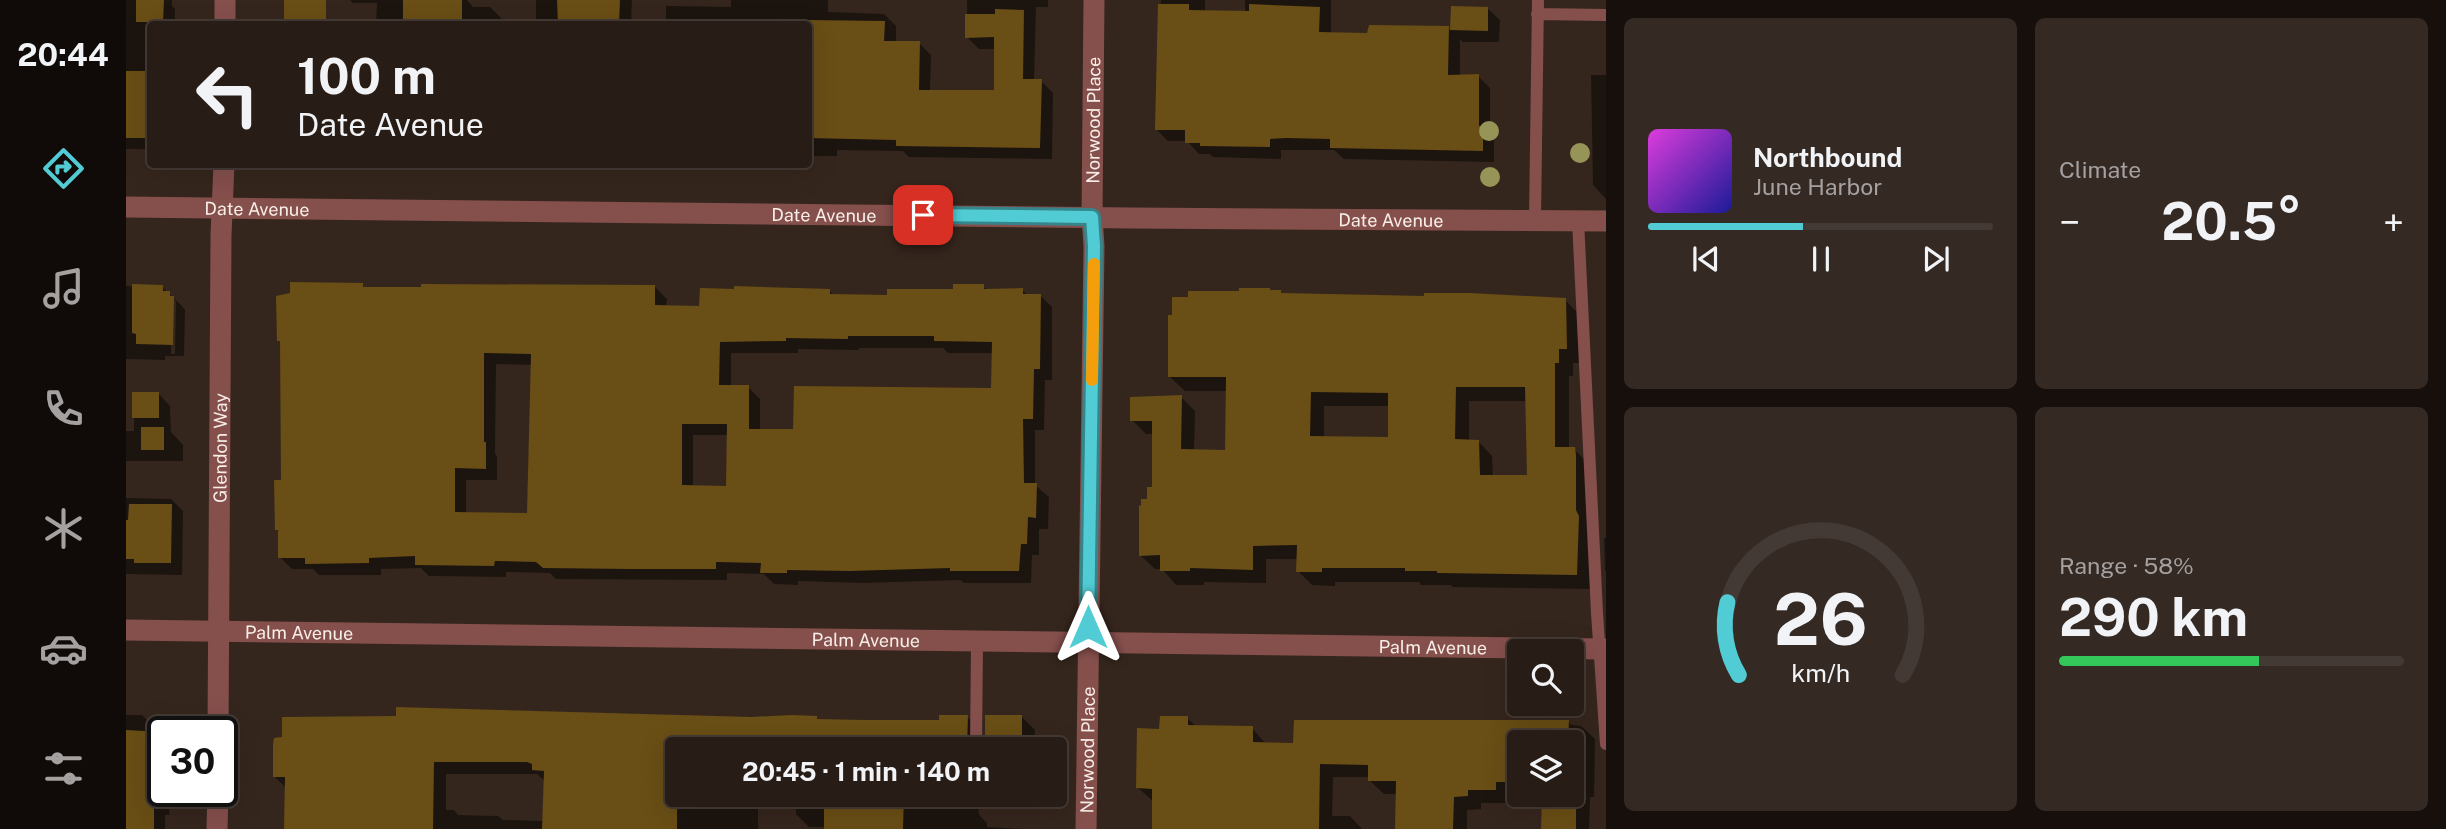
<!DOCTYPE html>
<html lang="en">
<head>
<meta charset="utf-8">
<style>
	:root { --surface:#281c16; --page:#342923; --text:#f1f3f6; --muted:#a5a1a1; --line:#443a35; --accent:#51ccd5 }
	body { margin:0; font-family:"Public Sans",sans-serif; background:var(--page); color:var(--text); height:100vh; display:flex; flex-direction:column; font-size:26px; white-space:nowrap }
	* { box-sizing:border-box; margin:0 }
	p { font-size:23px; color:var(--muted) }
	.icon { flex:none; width:38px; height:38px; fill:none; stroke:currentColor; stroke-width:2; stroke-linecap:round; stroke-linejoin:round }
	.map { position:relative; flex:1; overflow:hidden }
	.panel { display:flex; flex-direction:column; gap:18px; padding:18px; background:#160f0c; width:840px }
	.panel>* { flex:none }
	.hud { position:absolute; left:21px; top:21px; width:665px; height:147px; border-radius:7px; box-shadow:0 7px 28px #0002,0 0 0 2px var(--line); background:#281c16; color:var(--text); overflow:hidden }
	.buttons { position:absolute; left:1381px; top:639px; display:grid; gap:14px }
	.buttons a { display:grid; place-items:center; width:77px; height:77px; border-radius:7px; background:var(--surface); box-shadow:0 7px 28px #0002,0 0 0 2px var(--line); font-size:35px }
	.speed { position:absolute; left:21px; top:716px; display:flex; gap:14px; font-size:35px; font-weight:700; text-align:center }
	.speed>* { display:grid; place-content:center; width:91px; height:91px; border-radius:50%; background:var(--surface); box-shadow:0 7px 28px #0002,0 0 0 2px var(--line); line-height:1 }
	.speed .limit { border:4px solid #111; border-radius:10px; background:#fff; color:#111 }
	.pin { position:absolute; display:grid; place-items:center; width:60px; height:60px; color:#fff; margin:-30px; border-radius:14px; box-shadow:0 4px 10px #0006 }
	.me { position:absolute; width:77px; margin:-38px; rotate:0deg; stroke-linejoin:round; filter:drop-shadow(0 0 5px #0008) }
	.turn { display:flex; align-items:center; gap:24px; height:147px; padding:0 35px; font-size:32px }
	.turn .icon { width:91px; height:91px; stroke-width:2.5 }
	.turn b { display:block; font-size:49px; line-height:60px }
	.big { font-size:52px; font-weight:700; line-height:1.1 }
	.panel .card { flex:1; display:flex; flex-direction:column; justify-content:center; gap:10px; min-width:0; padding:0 24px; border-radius:10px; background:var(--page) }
	.panel .dial { align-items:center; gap:0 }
	.dial svg { height:182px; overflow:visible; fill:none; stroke:var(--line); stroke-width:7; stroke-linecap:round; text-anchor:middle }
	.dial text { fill:var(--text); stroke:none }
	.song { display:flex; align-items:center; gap:21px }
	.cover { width:84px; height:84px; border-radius:10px; background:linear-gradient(135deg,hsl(300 70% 55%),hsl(240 70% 35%)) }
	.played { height:7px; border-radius:4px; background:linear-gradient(90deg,var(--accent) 45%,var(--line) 45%) }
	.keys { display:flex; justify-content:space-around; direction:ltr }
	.heat { display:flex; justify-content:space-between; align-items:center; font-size:38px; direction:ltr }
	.charge { height:10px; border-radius:5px; background:linear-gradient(90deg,#34c759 58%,var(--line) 0) }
	.panel .tiles { flex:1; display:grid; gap:18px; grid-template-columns:repeat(2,1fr) }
	.trip { position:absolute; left:539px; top:737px; width:402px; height:70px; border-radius:7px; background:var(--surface); box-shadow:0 7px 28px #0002,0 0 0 2px var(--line); font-weight:700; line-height:70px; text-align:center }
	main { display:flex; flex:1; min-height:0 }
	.tabs { display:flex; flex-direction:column; width:126px; justify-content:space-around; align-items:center; background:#100b09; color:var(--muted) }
	.tabs .icon { width:49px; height:49px }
	.tabs .selected { color:var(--accent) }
	.tabs b { font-size:32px; color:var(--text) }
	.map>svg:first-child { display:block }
</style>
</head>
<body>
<main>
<nav class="tabs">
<b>20:44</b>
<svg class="icon selected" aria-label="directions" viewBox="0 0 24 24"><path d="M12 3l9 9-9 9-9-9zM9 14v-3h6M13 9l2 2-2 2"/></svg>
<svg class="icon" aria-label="music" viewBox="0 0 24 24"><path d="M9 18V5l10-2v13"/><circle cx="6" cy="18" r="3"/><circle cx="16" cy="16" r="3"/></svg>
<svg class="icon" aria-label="phone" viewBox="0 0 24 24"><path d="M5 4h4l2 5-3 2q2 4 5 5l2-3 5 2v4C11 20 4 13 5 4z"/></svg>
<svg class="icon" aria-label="climate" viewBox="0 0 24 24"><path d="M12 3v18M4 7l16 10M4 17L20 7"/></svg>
<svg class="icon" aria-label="car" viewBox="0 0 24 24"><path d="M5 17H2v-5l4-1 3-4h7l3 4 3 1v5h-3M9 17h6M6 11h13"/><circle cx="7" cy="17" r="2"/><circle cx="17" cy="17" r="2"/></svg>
<svg class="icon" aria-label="filters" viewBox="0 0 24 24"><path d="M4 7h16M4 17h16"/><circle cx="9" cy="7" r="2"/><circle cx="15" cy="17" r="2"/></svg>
</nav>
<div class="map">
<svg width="1480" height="829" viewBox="0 0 1480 829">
	<rect width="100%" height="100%" fill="#35261d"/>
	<path fill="#0007" fill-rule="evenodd" d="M0,0H46V6L49,9V24H24V149H0Z
		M224,0H341L347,7H364L376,19V24H250L251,3H227Z
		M410,0H506L505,24H410Z
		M605,0H702V12L758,14L770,26V43H793L805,55L804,91L869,92L870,49H853L841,37V0H922V7H910L908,81H915L927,93L926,159L783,157L777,151L711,150V156H682V24H540V6L605,7Z
		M1035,0H1079V12L1119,13V0H1205V34L1243,35L1322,28L1325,31L1326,8L1362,9L1374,20L1373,42H1337L1334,39V76H1352L1364,88V136L1368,139V162L1218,159L1208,150H1155V159L1087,157L1084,154H1073L1061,141H1042L1030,129Z
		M1465,75H1480V199L1467,185Z
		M236,285L239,288L529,287L541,299L540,307H575L704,291L708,296L762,297L829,291L857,286L861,290H896L902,295H914L926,307V380H919L918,430H909V485L923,497L922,529H913V555H906L905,583H838L834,580L737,583L672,581V585L648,584L638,574L601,573V580L430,579L424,573L380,572V577L303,576L295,568L255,569V575H193L187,569H166L154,557V533L150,529L156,482ZM733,348H817L822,353H868L867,390L669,431H634V399L622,387H605V353H672V349L733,350ZM370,364L407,365L403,515L340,514V480H371V456L369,454ZM567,435H602L601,487H567Z
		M0,286L36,287L55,305L59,310L58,356H39V360L0,359ZM46,298L50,301L49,354H45Z
		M1145,292H1154L1157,295L1439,300L1453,314L1454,363H1447V376H1443V449H1448L1462,463L1465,589L1327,587L1325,585H1295L1293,582H1209V586L1186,585L1172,571V559H1140V583L1078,582V585H1050L1036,569H1029L1014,555L1023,501L1028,489V434H1020L1006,420L1055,397L1069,411L1068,451H1101L1102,391H1059L1044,377ZM1343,401H1401L1402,476L1367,477L1366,456L1352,441H1343ZM1198,406H1264L1263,439L1198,438Z
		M8,394H33L44,406L45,432L57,445V461H0V431H8Z
		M0,498L45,499L57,511L56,575L0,574Z
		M1478,538H1480V571H1479Z
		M0,715H16L28,727V733L37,734V791H44L43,815H39V829H0Z
		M841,717L854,729V749H551V794H862V798L857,799L852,808L853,815L861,823V827L897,829H700V827H683L670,814V809L632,808V829H160L161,789L149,777L625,719L690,718L694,721L814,722ZM320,774H411L419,781L418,821L377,820L372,816L332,815L328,810H320Z
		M896,717L909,730L908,740L917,749H860Z
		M1061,718L1071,727L1126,728L1140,744H1169L1442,722L1446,725L1455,726L1469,739L1468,797H1464L1463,829H1417L1418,795H1383V803H1355V809L1341,810V829H1271V794H1258L1244,781V777H1207L1206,816H1224L1236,829H1027L1028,802L1012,788L1035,731ZM1393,742H1446V794H1393Z"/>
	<path fill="#694e15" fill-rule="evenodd" d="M10,0H38L37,22H10Z
		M158,0H200V24H158Z
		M277,0H336V24H277Z
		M431,0H494L493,24H432Z
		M1032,4H1063V10L1123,11V4L1194,7L1193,32L1241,33L1243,25L1323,26L1322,75L1353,74V126H1357V151L1204,148V139L1160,138L1144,139V147L1074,146V143H1059V130H1029Z
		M1325,6L1362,7V31L1324,30Z
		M869,9L898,10L897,79H916L914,148L770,146V140L682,138V20L759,21L758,41H794L793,90H868V37L839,38V14H869Z
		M0,71H24V138H0Z
		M164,282L237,283V287H295V284L529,285V305L573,306L574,288L608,289V286L704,289V294L761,295V289H827V284H858V289L897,288V294H915L914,369H908L907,419H897L898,483H911L910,518L902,517L901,544H895L893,571H824V568L724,571L661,570V573H634L635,563L590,562V569H503L417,568L410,562L369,561L368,566L289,565V556L243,558V563L179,564V558H152V530H149L148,480H155L154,341H151L150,296L164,293ZM722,336H808V341L866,342L865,388L668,386L667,429H623V385H593L594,342L660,341V338L722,339ZM358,353L405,354L401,513L329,512V468L360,469V442H358ZM556,424H601L600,486L556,485Z
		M6,284L37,285V291H44V296H48L47,345L10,344V334L6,333Z
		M1113,288H1144V290H1155V293L1298,296V293H1343L1440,298L1441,349H1433V363H1429V447H1449L1450,455V510L1453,516L1451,575L1311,573V571H1279V568H1196V572H1170L1171,545L1127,546V570L1064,568V571H1034V555L1013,556V505L1015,506V499H1021V487H1026V421H1004V397L1056,395L1055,449L1099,450L1100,377H1042V315H1046V297H1062V291H1113ZM1330,387H1399L1401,475H1354L1353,440L1329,439ZM1185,392L1262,393V437L1184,436Z
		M6,392H33V418H6Z
		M15,427H38V450H15Z
		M3,504H46L45,563H8V559H0V520H2Z
		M270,707L625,717L666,715L691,716V719L740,720H813V715H842L841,749H551V829H416L418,771L406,770V764L401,762H308L307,829H158L159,777H147V745L148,738L156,737V717L270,716Z
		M859,715H896V749H859Z
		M1034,716H1062V725L1127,726V742L1167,743L1168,720H1443L1442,742H1391L1390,782H1370V790H1342V796L1328,797L1327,829H1269L1270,781H1242V765L1194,764L1193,829H1026V789L1010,788L1011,728L1033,729Z
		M0,730L37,732V778H33L32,804H28V829H0Z
		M698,794H778L777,829H698Z
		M1416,794H1450V829H1415Z"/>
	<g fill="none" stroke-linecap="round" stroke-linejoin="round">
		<path stroke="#854f4c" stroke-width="12" d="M1411,14L1480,15
			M1409,219L1412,0
			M1452,220L1471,613L1480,744
			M850,749L851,642
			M849,800V794"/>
		<g stroke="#854f4c" stroke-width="21">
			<path d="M99,24V0"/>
			<path id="s1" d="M0,207L1005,218L1480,221"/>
			<path id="s2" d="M0,630L1480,649"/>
			<path id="s3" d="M92,732L95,235L98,164"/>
			<path d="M91,829L92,791"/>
			<path id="s4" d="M960,829L968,246L966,217L968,0"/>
		</g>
	</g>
	<g fill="#969456">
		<circle cx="1363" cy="131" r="10"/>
		<circle cx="1454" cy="153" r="10"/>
		<circle cx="1364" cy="177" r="10"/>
	</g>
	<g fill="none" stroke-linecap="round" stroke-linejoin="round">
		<g stroke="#35858a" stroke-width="18">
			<path id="route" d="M797,215L966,217L968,246L962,627"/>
		</g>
		<use href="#route" stroke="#51ccd5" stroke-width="12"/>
		<path stroke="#f59e0b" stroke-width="12" d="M966,380L968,264"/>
	</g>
	<g text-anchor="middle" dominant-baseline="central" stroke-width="7" stroke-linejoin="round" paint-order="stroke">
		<g font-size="18" fill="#f8eee8" stroke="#35261d">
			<text stroke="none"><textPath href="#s4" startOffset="709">Norwood Place</textPath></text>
			<text stroke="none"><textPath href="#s1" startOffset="131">Date Avenue</textPath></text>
			<text stroke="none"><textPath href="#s1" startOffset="698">Date Avenue</textPath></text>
			<text stroke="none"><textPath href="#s1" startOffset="1265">Date Avenue</textPath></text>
			<text stroke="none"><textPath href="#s3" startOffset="284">Glendon Way</textPath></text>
			<text stroke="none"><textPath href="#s2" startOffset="173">Palm Avenue</textPath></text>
			<text stroke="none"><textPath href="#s2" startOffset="740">Palm Avenue</textPath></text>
			<text stroke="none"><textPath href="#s2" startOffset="1307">Palm Avenue</textPath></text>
			<text stroke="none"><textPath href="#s4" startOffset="79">Norwood Place</textPath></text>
		</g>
	</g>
</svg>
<div class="buttons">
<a><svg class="icon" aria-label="search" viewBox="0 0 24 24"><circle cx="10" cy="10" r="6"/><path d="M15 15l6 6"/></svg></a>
<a><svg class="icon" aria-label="layers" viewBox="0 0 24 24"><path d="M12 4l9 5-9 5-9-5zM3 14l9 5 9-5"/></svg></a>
</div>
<div class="speed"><div class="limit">30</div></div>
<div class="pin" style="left:797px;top:215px;background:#d93025"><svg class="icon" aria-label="arrive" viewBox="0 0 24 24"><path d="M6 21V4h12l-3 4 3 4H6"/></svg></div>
<svg class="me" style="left:962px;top:627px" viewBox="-20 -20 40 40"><path d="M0-17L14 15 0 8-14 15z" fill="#51ccd5" stroke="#fff" stroke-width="4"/></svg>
<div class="trip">20:45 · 1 min · 140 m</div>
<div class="hud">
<div class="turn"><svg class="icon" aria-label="left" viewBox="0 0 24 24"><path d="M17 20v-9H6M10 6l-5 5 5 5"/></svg><div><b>100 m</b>Date Avenue</div></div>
</div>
</div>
<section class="panel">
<div class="tiles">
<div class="card">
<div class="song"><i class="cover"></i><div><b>Northbound</b><p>June Harbor</p></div></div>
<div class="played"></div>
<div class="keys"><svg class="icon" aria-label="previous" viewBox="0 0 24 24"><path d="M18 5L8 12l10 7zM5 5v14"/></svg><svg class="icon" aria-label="pause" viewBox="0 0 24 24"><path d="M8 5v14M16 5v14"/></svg><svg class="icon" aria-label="next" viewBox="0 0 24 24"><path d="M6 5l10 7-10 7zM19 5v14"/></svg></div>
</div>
<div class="card"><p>Climate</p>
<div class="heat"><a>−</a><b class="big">20.5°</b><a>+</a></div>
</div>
<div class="card dial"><svg viewBox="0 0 100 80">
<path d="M14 69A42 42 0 1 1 86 69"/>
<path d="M14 69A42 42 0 0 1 9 37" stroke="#51ccd5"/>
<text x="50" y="56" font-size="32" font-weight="700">26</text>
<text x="50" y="72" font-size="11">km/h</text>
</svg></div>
<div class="card"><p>Range · 58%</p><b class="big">290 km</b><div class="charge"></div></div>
</div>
</section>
</main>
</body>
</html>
